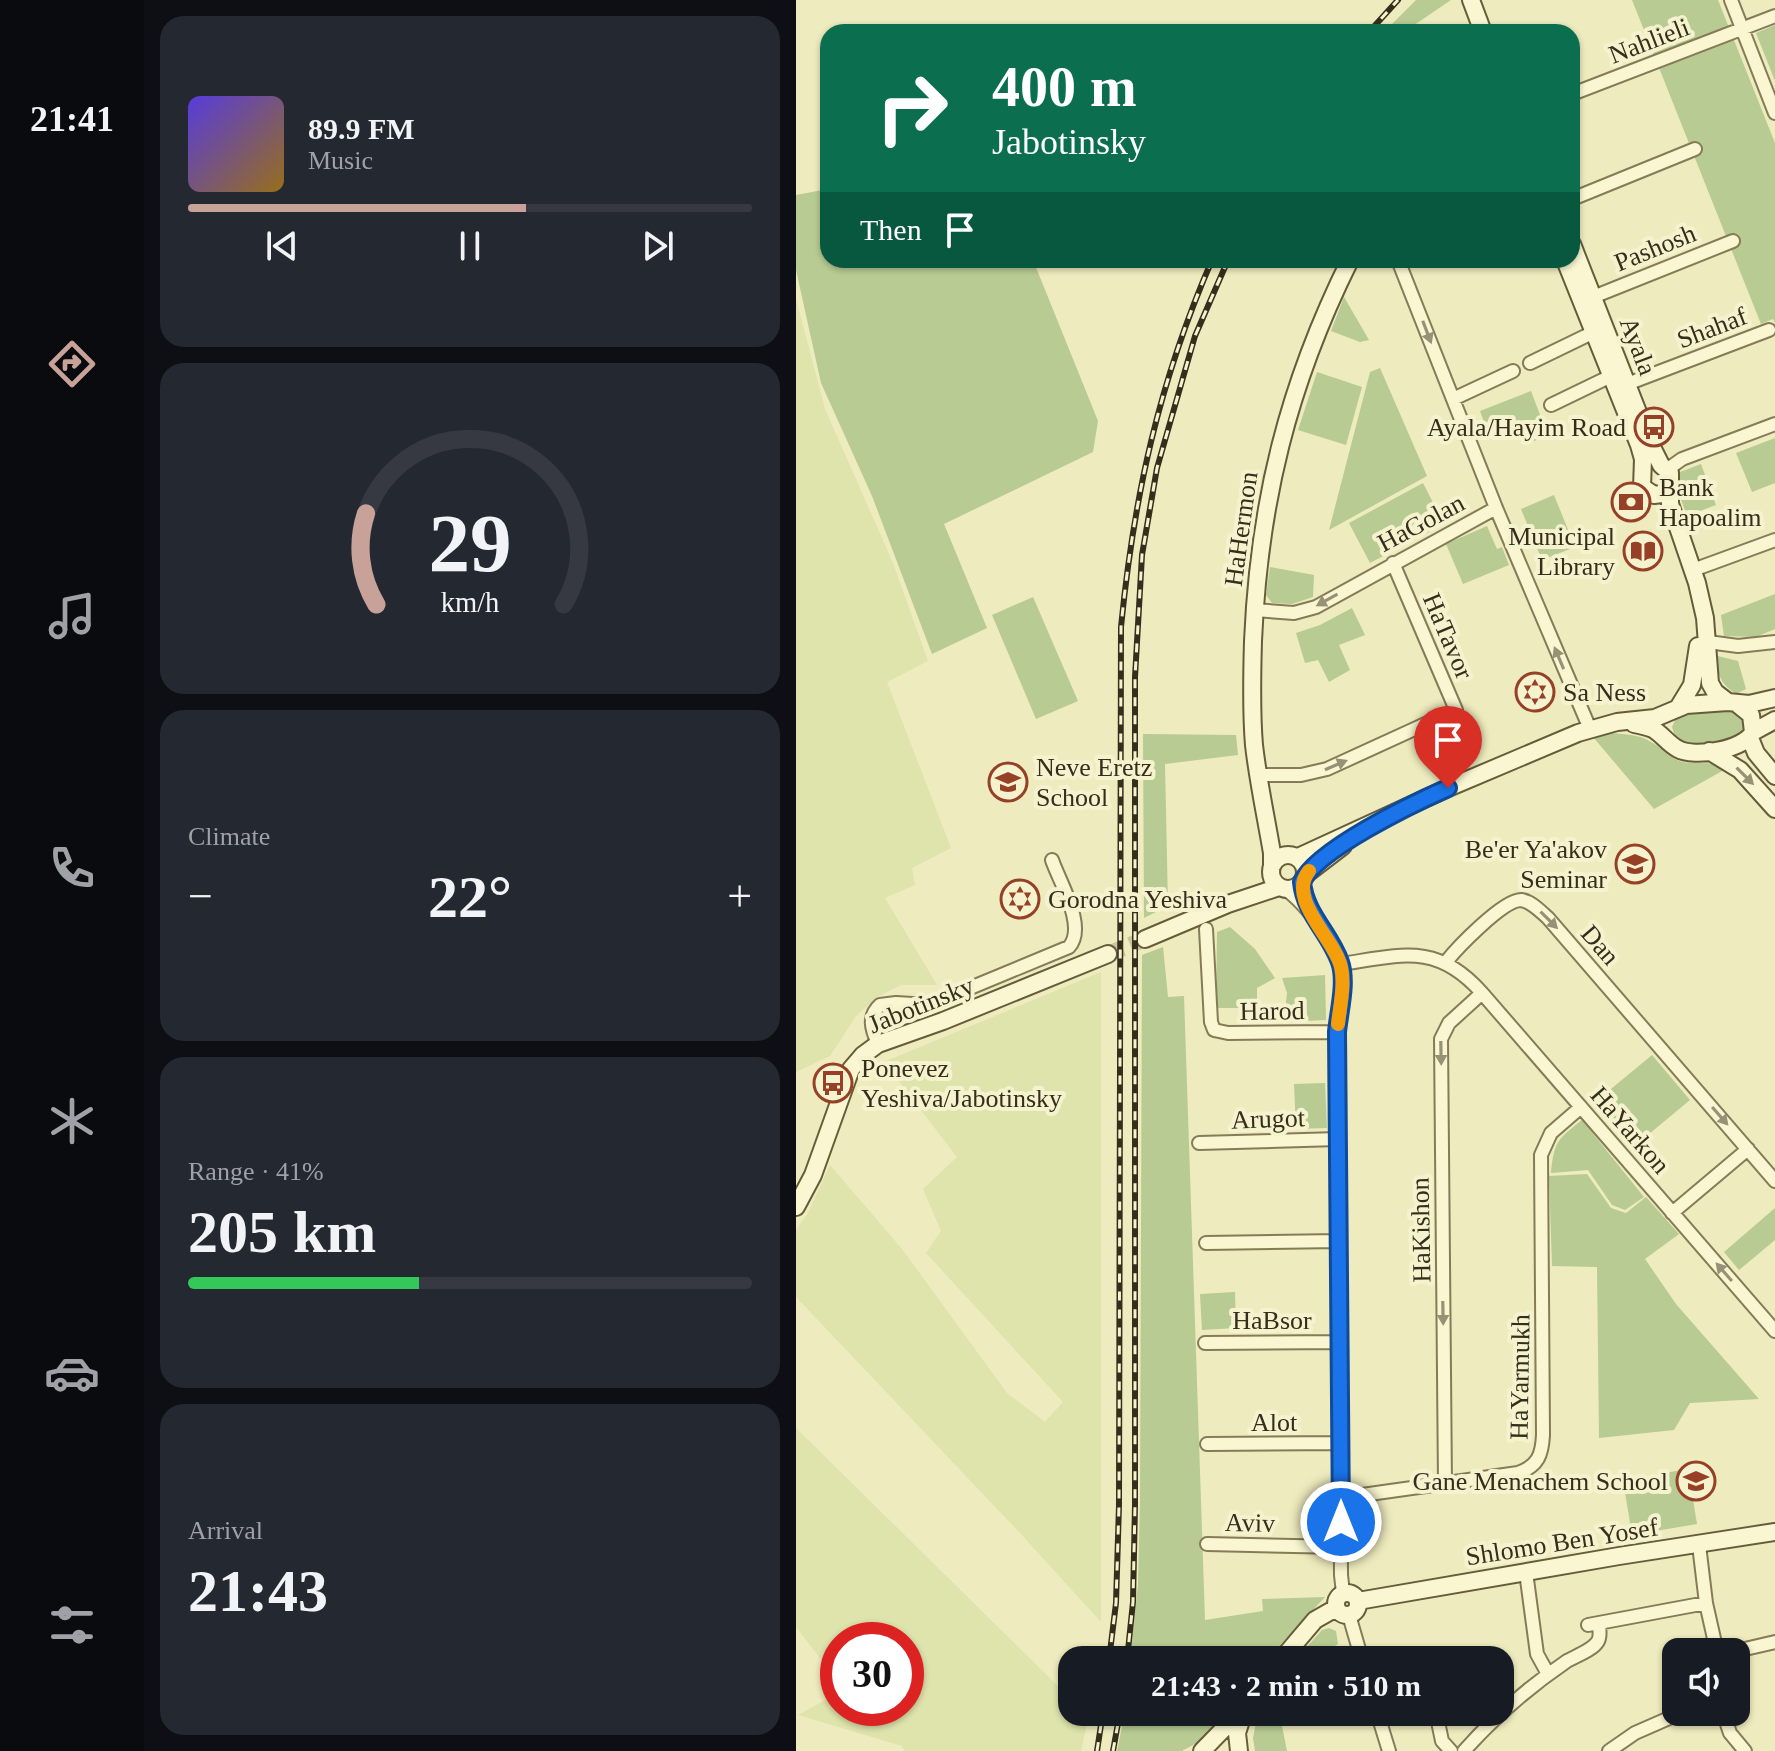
<!DOCTYPE html>
<html lang="en">
<head>
<meta charset="utf-8">
<style>
	:root { --surface:#171b24; --page:#242831; --text:#f1f3f6; --muted:#9ea1a6; --line:#363941; --accent:#c8a299 }
	body { margin:0; font-family:"Times New Roman",serif; background:var(--page); color:var(--text); height:100vh; display:flex; flex-direction:column; font-size:30px; white-space:nowrap }
	* { box-sizing:border-box; margin:0 }
	p { font-size:26px; color:var(--muted) }
	.icon { flex:none; width:44px; height:44px; fill:none; stroke:currentColor; stroke-width:2; stroke-linecap:round; stroke-linejoin:round }
	.map { position:relative; flex:1; overflow:hidden }
	.side { display:flex; flex-direction:column; gap:16px; padding:16px; background:#0d0f14; width:652px }
	.side>* { flex:none }
	.top-card { position:absolute; left:24px; top:24px; width:760px; height:244px; border-radius:24px; box-shadow:0 2px 6px #0004; background:#0b6e4f; color:#fff; overflow:hidden }
	.fabs { position:absolute; left:866px; top:1638px; display:grid; gap:16px }
	.fabs a { display:grid; place-items:center; width:88px; height:88px; border-radius:16px; background:var(--surface); box-shadow:0 2px 6px #0004; font-size:40px }
	.speed { position:absolute; left:24px; top:1622px; display:flex; gap:16px; font-size:40px; font-weight:700; text-align:center }
	.speed>* { display:grid; place-content:center; width:104px; height:104px; border-radius:50%; background:var(--surface); box-shadow:0 2px 6px #0004; line-height:1 }
	.speed .limit { border:12px solid #d22; background:#fff; color:#111 }
	.pin { position:absolute; display:grid; place-items:center; width:68px; height:68px; color:#fff; margin:-82px -34px; border-radius:50% 50% 50% 0; rotate:-45deg; box-shadow:0 0 8px #0007 }
	.pin .icon { rotate:45deg }
	.me { position:absolute; width:88px; margin:-44px; rotate:0deg; stroke-linejoin:round; filter:drop-shadow(0 0 6px #0008) }
	.turn { display:flex; align-items:center; gap:28px; height:168px; padding:0 40px; font-size:36px }
	.turn .icon { width:104px; height:104px; stroke-width:2.5 }
	.turn b { display:block; font-size:56px; line-height:68px }
	.then { display:flex; align-items:center; height:76px; padding:0 40px; background:#0003; gap:16px; font-size:30px }
	.big { font-size:60px; font-weight:800; line-height:1.1 }
	.side .card { flex:1; display:flex; flex-direction:column; justify-content:center; gap:12px; min-width:0; padding:0 28px; border-radius:24px; background:var(--page) }
	.side .dial { align-items:center; gap:0 }
	.dial svg { height:208px; overflow:visible; fill:none; stroke:var(--line); stroke-width:7; stroke-linecap:round; text-anchor:middle }
	.dial text { fill:var(--text); stroke:none }
	.song { display:flex; align-items:center; gap:24px }
	.cover { width:96px; height:96px; border-radius:12px; background:linear-gradient(135deg,hsl(250 70% 55%),hsl(40 70% 35%)) }
	.played { height:8px; border-radius:4px; background:linear-gradient(90deg,var(--accent) 60%,var(--line) 60%) }
	.keys { display:flex; justify-content:space-around; direction:ltr }
	.heat { display:flex; justify-content:space-between; align-items:center; font-size:44px; direction:ltr }
	.charge { height:12px; border-radius:6px; background:linear-gradient(90deg,#34c759 41%,var(--line) 0) }
	.trip { position:absolute; left:262px; top:1646px; width:456px; height:80px; border-radius:24px; background:var(--surface); box-shadow:0 2px 6px #0004; font-weight:800; line-height:80px; text-align:center }
	main { display:flex; flex:1; min-height:0 }
	.tab-bar { display:flex; flex-direction:column; width:144px; justify-content:space-around; align-items:center; background:#090b0e; color:var(--muted) }
	.tab-bar .icon { width:56px; height:56px }
	.tab-bar .selected { color:var(--accent) }
	.tab-bar b { font-size:36px; color:var(--text) }
	.map>svg:first-child { display:block }
</style>
</head>
<body>
<main>
<nav class="tab-bar">
<b>21:41</b>
<svg class="icon selected" aria-label="directions" viewBox="0 0 24 24"><path d="M12 3l9 9-9 9-9-9zM9 14v-3h6M13 9l2 2-2 2"/></svg>
<svg class="icon" aria-label="music" viewBox="0 0 24 24"><path d="M9 18V5l10-2v13"/><circle cx="6" cy="18" r="3"/><circle cx="16" cy="16" r="3"/></svg>
<svg class="icon" aria-label="phone" viewBox="0 0 24 24"><path d="M5 4h4l2 5-3 2q2 4 5 5l2-3 5 2v4C11 20 4 13 5 4z"/></svg>
<svg class="icon" aria-label="climate" viewBox="0 0 24 24"><path d="M12 3v18M4 7l16 10M4 17L20 7"/></svg>
<svg class="icon" aria-label="car" viewBox="0 0 24 24"><path d="M5 17H2v-5l4-1 3-4h7l3 4 3 1v5h-3M9 17h6M6 11h13"/><circle cx="7" cy="17" r="2"/><circle cx="17" cy="17" r="2"/></svg>
<svg class="icon" aria-label="filters" viewBox="0 0 24 24"><path d="M4 7h16M4 17h16"/><circle cx="9" cy="7" r="2"/><circle cx="15" cy="17" r="2"/></svg>
</nav>
<section class="side">
<div class="card">
<div class="song"><i class="cover"></i><div><b>89.9 FM</b><p>Music</p></div></div>
<div class="played"></div>
<div class="keys"><svg class="icon" aria-label="previous" viewBox="0 0 24 24"><path d="M18 5L8 12l10 7zM5 5v14"/></svg><svg class="icon" aria-label="pause" viewBox="0 0 24 24"><path d="M8 5v14M16 5v14"/></svg><svg class="icon" aria-label="next" viewBox="0 0 24 24"><path d="M6 5l10 7-10 7zM19 5v14"/></svg></div>
</div>
<div class="card dial"><svg viewBox="0 0 100 80">
<path d="M14 69A42 42 0 1 1 86 69"/>
<path d="M14 69A42 42 0 0 1 10 34" stroke="#c8a299"/>
<text x="50" y="56" font-size="32" font-weight="700">29</text>
<text x="50" y="72" font-size="11">km/h</text>
</svg></div>
<div class="card"><p>Climate</p>
<div class="heat"><a>−</a><b class="big">22°</b><a>+</a></div>
</div>
<div class="card"><p>Range · 41%</p><b class="big">205 km</b><div class="charge"></div></div>
<div class="card"><p>Arrival</p><b class="big">21:43</b></div>
</section>
<div class="map">
<svg width="979" height="1751" viewBox="0 0 979 1751">
	<rect width="100%" height="100%" fill="#eeebbe"/>
	<path fill="#dfe3ac" d="M0,299L29,409L97,563L132,661L91,682L155,848L116,868L119,885L89,898L141,985H105L83,996L60,1016L34,1056L0,1072Z
		M305,972V1622L224,1533L0,1297V1230L12,1213L34,1165L106,1249L211,1393L249,1422L267,1402L130,1253L145,1231L127,1189L161,1157L88,1062Z
		M0,1428L276,1700V1712H289L293,1715L285,1751H108L106,1746L2,1715L42,1693V1708H110V1640H42V1681L0,1627Z"/>
	<path fill="#b7cb92" d="M620,0H655L608,32H588Z
		M836,0H922L979,143V323L977,319L965,324Z
		M979,25V81L960,33Z
		M32,189V260H237L302,421L297,452L148,524L191,628L136,654L76,496L25,383L0,270V195Z
		M548,297L573,340L564,342L535,331Z
		M584,368L631,476L533,530L574,372Z
		M521,372L566,387L550,445L502,430Z
		M735,391L752,436L730,444L721,422L692,433L684,411Z
		M979,438V483L956,492L940,453Z
		M905,464L920,505L891,516L876,475Z
		M627,483L648,524L574,563L553,523Z
		M758,495L779,547L746,560L725,509Z
		M691,526L701,549L706,547L713,565L667,584L650,544Z
		M474,567L518,575L517,597L496,604L476,603L470,595Z
		M979,594V629L960,637L928,636L925,615Z
		M237,597L282,701L240,719L196,615Z
		M556,608L569,635L543,645L554,670L533,682L522,660L509,663L500,633L524,625Z
		M922,656L942,661L950,689L940,694C924,683 921,675 922,656Z
		M933,707L947,713L953,731L938,743L892,746L880,740L876,727L882,714Z
		M813,733C827,734 843,734 855,742C867,748 873,759 887,762C903,765 914,759 928,770L858,809L797,737Z
		M347,734L440,735L442,755L369,764L372,906L348,918Z
		M434,927L459,949L479,978L461,988V1008H422L420,1006L421,932Z
		M367,947L372,997L388,996L409,1620L467,1611L466,1599L529,1597L470,1660H334L342,1584L344,1502L346,955Z
		M529,975L530,1020L488,1022L491,993L486,978Z
		M856,1055L894,1100L835,1149L798,1103Z
		M529,1083L531,1128L500,1129L498,1084Z
		M786,1120L848,1197L829,1210L816,1205L792,1170L755,1173C758,1141 762,1139 786,1120Z
		M791,1174L815,1208L830,1213L850,1197L883,1234L849,1259L880,1304L963,1399L894,1403L878,1430L803,1438L801,1267L756,1266L753,1176Z
		M979,1208V1240L943,1270L928,1252Z
		M439,1292L440,1328L406,1330L404,1294Z
		M892,1469L901,1524L836,1535L827,1480Z
		M533,1628L540,1631L542,1644L518,1660H499L526,1630Z
		M329,1712H433L419,1733L386,1751H321Z
		M462,1712H488L486,1726L491,1751H459L457,1738Z"/>
	<g fill="none" stroke-linecap="round" stroke-linejoin="round">
		<path stroke="#c9c59e" stroke-width="16" stroke-dasharray="16 8" stroke-linecap="butt" d="M312,954L349,939"/>
		<g stroke="#867b57" stroke-width="16">
			<path id="street" d="M935,0L979,113
				M776,94L979,16
				M776,199L899,149
				M602,260L700,508L794,729
				M797,297L937,241
				M734,363L798,332
				M831,384L973,330
				M657,399L717,371
				M755,405L815,376
				M872,469L886,459L979,424
				M897,570L979,540
				M458,610L498,613L520,607L700,508
				M912,642L942,646L979,642
				M463,775H505L531,769L660,710L597,563
				M489,889C508,902 543,946 546,970C548,989 543,1012 541,1032L545,1575L547,1593
				M410,929L415,1022L418,1030L432,1033L541,1032
				M650,962C661,948 707,900 725,900C735,901 744,911 752,918L979,1181
				M545,964C605,955 641,942 686,993L979,1331
				M82,1044C76,1030 71,1017 84,1005L100,1003L133,1005L273,947C291,927 264,883 256,860
				M403,1143L542,1139
				M876,1213L952,1149
				M410,1243L543,1241
				M409,1343L544,1342
				M411,1444L544,1443
				M649,1484L645,1039L653,1023L686,993
				M545,1498L722,1473C742,1466 746,1455 747,1435L745,1155L755,1133L785,1107
				M411,1544L545,1547
				M903,1545L910,1603L921,1652
				M730,1572L741,1654L752,1674
				M553,1615L566,1660
				M792,1625L910,1603
				M936,1652L979,1642
				M581,1712L593,1751
				M640,1712L646,1741L655,1751
				M927,1712L934,1733L949,1751
				M668,1751C699,1716 733,1687 771,1661C780,1656 797,1650 802,1641C805,1636 803,1629 803,1623
				M813,1751L839,1733L887,1712"/>
		</g>
		<g stroke="#675c3a" stroke-width="20">
			<path id="secondary" d="M675,0L687,32
				M776,244L854,443L865,465L874,473V504L901,583L909,618L914,683L919,692L932,702
				M769,260L843,445L847,459L846,487L858,495L866,494L873,489
				M882,708L896,685L902,646
				M838,724C844,725 851,727 857,729C866,734 872,744 882,749C898,758 948,750 957,732L955,715L940,703
				M957,732L979,720
				M954,738L960,753L979,776
				M913,751L944,770L979,809
				M475 872a17 17 0 1 1 34 0a17 17 0 1 1-34 0Z
				M502,857L652,788L782,733L821,722L859,718L890,705L932,702L953,704L979,698
				M476,866V853C470,817 462,781 458,745C455,710 456,675 457,641C463,502 492,385 554,260
				M509,875L547,846
				M349,939L432,904L483,887
				M0,1207L17,1175L55,1069L67,1055L82,1044L147,1021L312,954
				M540 1604a11 11 0 1 1 22 0a11 11 0 1 1-22 0Z
				M562,1601L823,1556L979,1532
				M485,1660L519,1620L540,1608
				M406,1751L444,1712
				M443,1751L441,1733L447,1714"/>
		</g>
		<use href="#street" stroke="#f9f6d1" stroke-width="12"/>
		<use href="#secondary" stroke="#f9f6d1" stroke-width="16"/>
		<g stroke="#352e1c" stroke-width="6">
			<path id="rail" d="M573,32L602,0
				M313,1660L320,1603L323,1505L325,627C338,495 363,382 416,260
				M331,1660L337,1602L339,1505V677L346,555L361,468L399,336L432,260
				M301,1751L307,1712
				M317,1751L324,1712"/>
		</g>
		<use href="#rail" stroke="#f5f3ce" stroke-width="3" stroke-dasharray="9" stroke-linecap="butt"/>
	</g>
	<defs><path id="oneway-solid" d="M-6-.8H1V-3.2L6.5 0L1 3.2V.8H-6Z" transform="scale(2)"/></defs>
	<g fill="#979276">
		<use href="#oneway-solid" transform="translate(631 332) rotate(69)"/>
		<use href="#oneway-solid" transform="translate(531 600) rotate(151)"/>
		<use href="#oneway-solid" transform="translate(763 658) rotate(-113)"/>
		<use href="#oneway-solid" transform="translate(540 765) rotate(-23)"/>
		<use href="#oneway-solid" transform="translate(949 776) rotate(45)"/>
		<use href="#oneway-solid" transform="translate(753 920) rotate(45)"/>
		<use href="#oneway-solid" transform="translate(645 1053) rotate(89)"/>
		<use href="#oneway-solid" transform="translate(924 1116) rotate(49)"/>
		<use href="#oneway-solid" transform="translate(928 1272) rotate(-131)"/>
		<use href="#oneway-solid" transform="translate(647 1313) rotate(89)"/>
	</g>
	<g fill="none" stroke-linecap="round" stroke-linejoin="round">
		<g stroke="#114b97" stroke-width="20">
			<path id="route" d="M545,1522L541,1032C543,1011 551,982 544,962C534,933 509,914 506,882C520,850 618,803 652,788"/>
		</g>
		<use href="#route" stroke="#1a73e8" stroke-width="14"/>
		<path stroke="#f59e0b" stroke-width="14" d="M513,871C490,899 539,939 545,967C549,984 544,1006 542,1024"/>
	</g>
	<defs>
		<g id="bus-ring" transform="scale(2)"><circle r="9.5" fill="#f5f3ce" stroke="#954027" stroke-width="1.5"/><path d="M-5-6H5V4H4V6H2V4H-2V6H-4V4H-5ZM-3.5-4V0h7V-4ZM-3.5 1.2v1.5H-2V1.2ZM2 1.2v1.5H3.5V1.2Z" fill="#954027"/></g>
		<g id="bank-ring" transform="scale(2)"><circle r="9.5" fill="#f5f3ce" stroke="#954027" stroke-width="1.5"/><path d="M-6-4H6V4H-6ZM0-2.3a2.3 2.3 0 1 0 0 4.6a2.3 2.3 0 1 0 0-4.6Z" fill="#954027"/></g>
		<g id="library-ring" transform="scale(2)"><circle r="9.5" fill="#f5f3ce" stroke="#954027" stroke-width="1.5"/><path d="M-6-4Q-3-5.5-.7-3.5V5Q-3 3-6 4ZM6-4Q3-5.5 .7-3.5V5Q3 3 6 4Z" fill="#954027"/></g>
		<g id="synagogue-ring" transform="scale(2)"><circle r="9.5" fill="#f5f3ce" stroke="#954027" stroke-width="1.5"/><path d="M0-6.5L5.6 3.2H-5.6ZM0 6.5L5.6-3.2H-5.6Z" fill="#954027"/></g>
		<g id="school-ring" transform="scale(2)"><circle r="9.5" fill="#f5f3ce" stroke="#954027" stroke-width="1.5"/><path d="M0-5L7-2L0 1L-7-2ZM-4 1L0 2.5L4 1V4Q0 6-4 4Z" fill="#954027"/></g>
	</defs>
	<g fill-rule="evenodd">
		<use href="#bus-ring" x="858" y="427"/>
		<use href="#bank-ring" x="835" y="502"/>
		<use href="#library-ring" x="847" y="551"/>
		<use href="#synagogue-ring" x="739" y="692"/>
		<use href="#school-ring" x="212" y="782"/>
		<use href="#school-ring" x="839" y="864"/>
		<use href="#synagogue-ring" x="224" y="899"/>
		<use href="#bus-ring" x="37" y="1083"/>
		<use href="#school-ring" x="900" y="1481"/>
	</g>
	<g text-anchor="middle" dominant-baseline="central" stroke-width="8" stroke-linejoin="round" paint-order="stroke">
		<g font-size="26" fill="#352e1c" stroke="#f5f3ce">
			<text transform="translate(853 41) rotate(-21)">Nahlieli</text>
			<text transform="translate(859 248) rotate(-22)">Pashosh</text>
			<text transform="translate(916 328) rotate(-21)">Shahaf</text>
			<text transform="translate(842 346) rotate(69)">Ayala</text>
			<text transform="translate(625 523) rotate(-28)">HaGolan</text>
			<text transform="translate(445 529) rotate(-82)">HaHermon</text>
			<text transform="translate(652 636) rotate(67)">HaTavor</text>
			<text transform="translate(804 945) rotate(49)">Dan</text>
			<text transform="translate(125 1005) rotate(-22)">Jabotinsky</text>
			<text transform="translate(476 1011) rotate(-1)">Harod</text>
			<text transform="translate(472 1119) rotate(-2)">Arugot</text>
			<text transform="translate(834 1130) rotate(49)">HaYarkon</text>
			<text transform="translate(625 1230) rotate(-91)">HaKishon</text>
			<text x="476" y="1320">HaBsor</text>
			<text transform="translate(724 1377) rotate(-89)">HaYarmukh</text>
			<text x="478" y="1422">Alot</text>
			<text transform="translate(454 1523) rotate(1)">Aviv</text>
			<text transform="translate(766 1542) rotate(-9)">Shlomo Ben Yosef</text>
		</g>
		<g font-size="26" fill="#352e1c" stroke="#f5f3ce" text-anchor="start">
			<text x="830" y="427" text-anchor="end">Ayala/Hayim Road</text>
			<text x="863" y="487">Bank<tspan x="863" dy="30">Hapoalim</tspan></text>
			<text x="819" y="536" text-anchor="end">Municipal<tspan x="819" dy="30">Library</tspan></text>
			<text x="767" y="692">Sa Ness</text>
			<text x="240" y="767">Neve Eretz<tspan x="240" dy="30">School</tspan></text>
			<text x="811" y="849" text-anchor="end">Be'er Ya'akov<tspan x="811" dy="30">Seminar</tspan></text>
			<text x="252" y="899">Gorodna Yeshiva</text>
			<text x="65" y="1068">Ponevez<tspan x="65" dy="30">Yeshiva/Jabotinsky</tspan></text>
			<text x="872" y="1481" text-anchor="end">Gane Menachem School</text>
		</g>
	</g>
</svg>
<div class="fabs">
<a><svg class="icon" aria-label="sound" viewBox="0 0 24 24"><path d="M4 9h4l5-4v14l-5-4H4zM17 9q2 3 0 6"/></svg></a>
</div>
<div class="speed"><div class="limit">30</div></div>
<div class="pin" style="left:652px;top:788px;background:#d93025"><svg class="icon" aria-label="arrive" viewBox="0 0 24 24"><path d="M6 21V4h12l-3 4 3 4H6"/></svg></div>
<svg class="me" style="left:545px;top:1522px" viewBox="-20 -20 40 40"><circle r="17" fill="#1a73e8" stroke="#fff" stroke-width="3"/><path d="M0-11L8 9 0 5-8 9z" fill="#fff"/></svg>
<div class="trip">21:43 · 2 min · 510 m</div>
<div class="top-card">
<div class="turn"><svg class="icon" aria-label="right" viewBox="0 0 24 24"><path d="M7 20v-9h11M14 6l5 5-5 5"/></svg><div><b>400 m</b>Jabotinsky</div></div>
<div class="then">Then<svg class="icon" aria-label="arrive" viewBox="0 0 24 24"><path d="M6 21V4h12l-3 4 3 4H6"/></svg></div>
</div>
</div>
</main>
</body>
</html>
